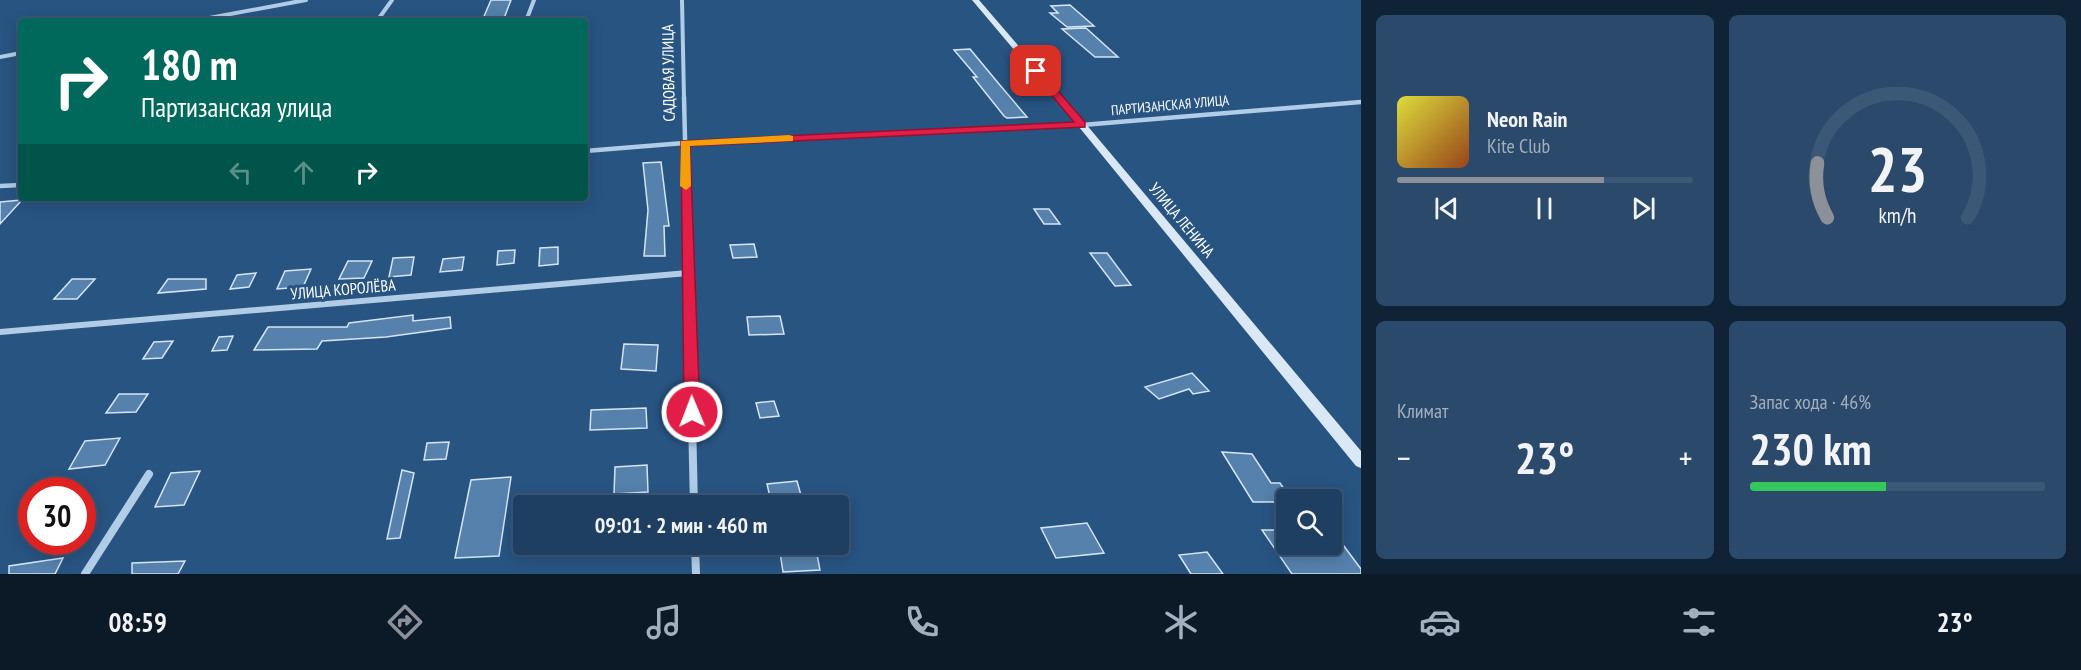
<!DOCTYPE html>
<html lang="ru">
<head>
<meta charset="utf-8">
<style>
	:root { --surface:#1e3f62; --page:#2b4a6b; --text:#f1f3f6; --muted:#a1afbe; --line:#3c5877; --accent:#8c9099 }
	body { margin:0; font-family:"PT Sans Narrow",sans-serif; background:var(--page); color:var(--text); height:100vh; display:flex; flex-direction:column; font-size:22px; white-space:nowrap }
	* { box-sizing:border-box; margin:0 }
	p { font-size:20px; color:var(--muted) }
	.icon { flex:none; width:33px; height:33px; fill:none; stroke:currentColor; stroke-width:2; stroke-linecap:round; stroke-linejoin:round }
	.map { position:relative; flex:1; overflow:hidden }
	.panel { display:flex; flex-direction:column; gap:15px; padding:15px; background:#102336; width:720px }
	.panel>* { flex:none }
	.guide { position:absolute; left:18px; top:18px; width:570px; height:183px; border-radius:6px; box-shadow:0 3px 15px #0003,0 0 0 2px var(--line); background:#00695c; color:#fff; overflow:hidden }
	.tools { position:absolute; left:1276px; top:489px; display:grid; gap:12px }
	.tools a { display:grid; place-items:center; width:66px; height:66px; border-radius:6px; background:var(--surface); box-shadow:0 3px 15px #0003,0 0 0 2px var(--line); font-size:30px }
	.speed { position:absolute; left:18px; top:477px; display:flex; gap:12px; font-size:30px; font-weight:700; text-align:center }
	.speed>* { display:grid; place-content:center; width:78px; height:78px; border-radius:50%; background:var(--surface); box-shadow:0 3px 15px #0003,0 0 0 2px var(--line); line-height:1 }
	.speed .limit { border:9px solid #d22; background:#fff; color:#111 }
	.pin { position:absolute; display:grid; place-items:center; width:51px; height:51px; color:#fff; margin:-26px; border-radius:12px; box-shadow:0 3px 9px #0006 }
	.me { position:absolute; width:66px; margin:-33px; rotate:359deg; stroke-linejoin:round; filter:drop-shadow(0 0 4px #0008) }
	.turn { display:flex; align-items:center; gap:21px; height:126px; padding:0 24px; font-size:27px }
	.turn .icon { width:78px; height:78px; stroke-width:2.5 }
	.turn b { display:block; font-size:42px; line-height:51px }
	.lanes { display:flex; align-items:center; height:57px; padding:0 24px; background:#0003; justify-content:center; gap:30px; direction:ltr }
	.lanes .off { opacity:.35 }
	.big { font-size:45px; font-weight:700; line-height:1.1 }
	.panel .tile { flex:1; display:flex; flex-direction:column; justify-content:center; gap:9px; min-width:0; padding:0 21px; border-radius:9px; background:var(--page) }
	.panel .dial { align-items:center; gap:0 }
	.dial svg { height:156px; overflow:visible; fill:none; stroke:var(--line); stroke-width:7; stroke-linecap:round; text-anchor:middle }
	.dial text { fill:var(--text); stroke:none }
	.song { display:flex; align-items:center; gap:18px }
	.cover { width:72px; height:72px; border-radius:9px; background:linear-gradient(135deg,hsl(60 70% 55%),hsl(20 70% 35%)) }
	.played { height:6px; border-radius:3px; background:linear-gradient(90deg,var(--accent) 70%,var(--line) 70%) }
	.keys { display:flex; justify-content:space-around; direction:ltr }
	.heat { display:flex; justify-content:space-between; align-items:center; font-size:33px; direction:ltr }
	.charge { height:9px; border-radius:4px; background:linear-gradient(90deg,#34c759 46%,var(--line) 0) }
	.panel .tiles { flex:1; display:grid; gap:15px; grid-template-columns:repeat(2,1fr) }
	.trip { position:absolute; left:513px; top:495px; width:336px; height:60px; border-radius:6px; background:var(--surface); box-shadow:0 3px 15px #0003,0 0 0 2px var(--line); font-weight:700; line-height:60px; text-align:center }
	.tabs { display:flex; height:96px; justify-content:space-around; align-items:center; background:#0c1927; color:var(--muted) }
	.tabs .icon { width:42px; height:42px }
	.tabs .selected { color:var(--accent) }
	.tabs b { font-size:27px; color:var(--text) }
	main { display:flex; flex:1; min-height:0 }
	.map>svg:first-child { display:block }
</style>
</head>
<body>
<main>
<div class="map">
<svg width="1361" height="574" viewBox="0 0 1361 574">
	<rect width="100%" height="100%" fill="#285482"/>
	<path fill="#5581ac" stroke="#d4e5f5" stroke-width="1.5" d="M491,0H511L503,21H482Z
		M1070,5L1094,26L1067,27L1050,13H1058L1051,6Z
		M1086,28L1118,57H1095L1062,29Z
		M970,49L999,84L1027,117L1007,118L1004,116L973,77H977L954,50Z
		M661,162L669,226H664L665,256H644L648,210L643,163Z
		M22,200L0,224V202Z
		M1034,209H1049L1060,224H1044Z
		M754,244L757,257L733,258L730,245Z
		M558,247V264L539,266L540,248Z
		M515,250L514,263L497,265L498,251Z
		M1090,253H1107L1131,285L1115,286Z
		M414,257L411,275L389,277L393,258Z
		M464,257L462,270L440,272L443,259Z
		M348,261H372L364,278L339,279Z
		M311,269L303,287L277,289L285,271Z
		M256,273L249,287L230,289L237,275Z
		M72,279H95L77,299H54Z
		M168,279H206V289L158,293Z
		M413,315V321L450,317L451,328L386,337L322,341L317,349L254,350L268,327H347L349,323Z
		M780,316L784,334L749,335L747,317Z
		M233,336L227,350L212,351L219,337Z
		M173,341L162,358L143,359L154,342Z
		M624,344L658,345L656,371L621,369Z
		M1192,373L1209,391L1193,394L1189,389L1159,399L1145,387Z
		M119,394H148L136,412L106,413Z
		M774,401L779,416L760,418L756,403Z
		M646,408L647,428L590,430L591,410Z
		M120,438L105,465L69,469L85,441Z
		M449,442L446,459L424,460L427,443Z
		M1222,452L1252,454L1271,483H1280L1287,493V502H1253Z
		M647,465L648,492L614,494L615,467Z
		M402,470L414,473L400,538L387,539Z
		M200,471L184,505L155,507L171,473Z
		M511,477L499,556L455,558L471,480Z
		M797,481L804,506H772L767,484Z
		M1087,523L1104,553L1056,558L1041,528Z
		M1262,530H1287V544H1332V530L1361,569V574H1292Z
		M815,544L820,570L783,572L779,546Z
		M1207,552L1223,574H1191L1179,555Z
		M63,558L55,574H9V566Z
		M185,561L178,574H132V563Z"/>
	<g fill="none" stroke-linecap="round" stroke-linejoin="round">
		<path stroke="#b1cce6" stroke-width="4" d="M682,0L684,98
			M193,21L306,0
			M377,21L392,0
			M526,21L534,0
			M0,57L21,53"/>
		<path stroke="#b1cce6" stroke-width="4.5" d="M684,97L687,221
			M585,151L684,143L1082,125L1361,102
			M0,186L21,185"/>
		<path stroke="#b1cce6" stroke-width="6" d="M687,220L691,377
			M0,332L688,273"/>
		<path stroke="#b1cce6" stroke-width="8" d="M691,376L694,506
			M695,544L696,574
			M85,574L149,474"/>
		<path fill="#dae8f6" fill-rule="evenodd" d="M972,0H979L1085,123L1361,451V468L1356,466L1079,127Z"/>
	</g>
	<path fill="#e11d48" stroke="#92132f" stroke-width="1.5" d="M1033,69H1039L1085,122V127L690,146L700,412L697,417L692,419L686,417L684,412L681,141L1074,122L1033,73Z"/>
	<path fill="#f59e0b" d="M789,135L793,136V141L690,146L691,186L686,190L680,186L681,141Z"/>
	<g text-anchor="middle" dominant-baseline="central" stroke-width="6" stroke-linejoin="round" paint-order="stroke">
		<g font-size="14" fill="#fff" stroke="#285482">
			<text transform="translate(1170 105) rotate(-5)">ПАРТИЗАНСКАЯ УЛИЦА</text>
		</g>
		<g font-size="16" fill="#fff" stroke="#285482">
			<text transform="translate(668 73) rotate(-91)">САДОВАЯ УЛИЦА</text>
			<text transform="translate(1182 220) rotate(50)">УЛИЦА ЛЕНИНА</text>
			<text transform="translate(343 289) rotate(-5)">УЛИЦА КОРОЛЁВА</text>
		</g>
	</g>
</svg>
<div class="tools">
<a><svg class="icon" aria-label="search" viewBox="0 0 24 24"><circle cx="10" cy="10" r="6"/><path d="M15 15l6 6"/></svg></a>
</div>
<div class="speed"><div class="limit">30</div></div>
<div class="pin" style="left:1036px;top:71px;background:#d93025"><svg class="icon" aria-label="arrive" viewBox="0 0 24 24"><path d="M6 21V4h12l-3 4 3 4H6"/></svg></div>
<svg class="me" style="left:692px;top:412px" viewBox="-20 -20 40 40"><circle r="17" fill="#e11d48" stroke="#fff" stroke-width="3"/><path d="M0-11L8 9 0 5-8 9z" fill="#fff"/></svg>
<div class="trip">09:01 · 2 мин · 460 m</div>
<div class="guide">
<div class="turn"><svg class="icon" aria-label="right" viewBox="0 0 24 24"><path d="M7 20v-9h11M14 6l5 5-5 5"/></svg><div><b>180 m</b>Партизанская улица</div></div>
<div class="lanes"><svg class="icon off" aria-label="left" viewBox="0 0 24 24"><path d="M17 20v-9H6M10 6l-5 5 5 5"/></svg><svg class="icon off" aria-label="ahead" viewBox="0 0 24 24"><path d="M12 20V5M6 11l6-6 6 6"/></svg><svg class="icon" aria-label="right" viewBox="0 0 24 24"><path d="M7 20v-9h11M14 6l5 5-5 5"/></svg></div>
</div>
</div>
<section class="panel">
<div class="tiles">
<div class="tile">
<div class="song"><i class="cover"></i><div><b>Neon Rain</b><p>Kite Club</p></div></div>
<div class="played"></div>
<div class="keys"><svg class="icon" aria-label="previous" viewBox="0 0 24 24"><path d="M18 5L8 12l10 7zM5 5v14"/></svg><svg class="icon" aria-label="pause" viewBox="0 0 24 24"><path d="M8 5v14M16 5v14"/></svg><svg class="icon" aria-label="next" viewBox="0 0 24 24"><path d="M6 5l10 7-10 7zM19 5v14"/></svg></div>
</div>
<div class="tile dial"><svg viewBox="0 0 100 80">
<path d="M14 69A42 42 0 1 1 86 69"/>
<path d="M14 69A42 42 0 0 1 9 41" stroke="#8c9099"/>
<text x="50" y="56" font-size="32" font-weight="700">23</text>
<text x="50" y="72" font-size="11">km/h</text>
</svg></div>
<div class="tile"><p>Климат</p>
<div class="heat"><a>−</a><b class="big">23°</b><a>+</a></div>
</div>
<div class="tile"><p>Запас хода · 46%</p><b class="big">230 km</b><div class="charge"></div></div>
</div>
</section>
</main>
<nav class="tabs">
<b>08:59</b>
<svg class="icon selected" aria-label="directions" viewBox="0 0 24 24"><path d="M12 3l9 9-9 9-9-9zM9 14v-3h6M13 9l2 2-2 2"/></svg>
<svg class="icon" aria-label="music" viewBox="0 0 24 24"><path d="M9 18V5l10-2v13"/><circle cx="6" cy="18" r="3"/><circle cx="16" cy="16" r="3"/></svg>
<svg class="icon" aria-label="phone" viewBox="0 0 24 24"><path d="M5 4h4l2 5-3 2q2 4 5 5l2-3 5 2v4C11 20 4 13 5 4z"/></svg>
<svg class="icon" aria-label="climate" viewBox="0 0 24 24"><path d="M12 3v18M4 7l16 10M4 17L20 7"/></svg>
<svg class="icon" aria-label="car" viewBox="0 0 24 24"><path d="M5 17H2v-5l4-1 3-4h7l3 4 3 1v5h-3M9 17h6M6 11h13"/><circle cx="7" cy="17" r="2"/><circle cx="17" cy="17" r="2"/></svg>
<svg class="icon" aria-label="filters" viewBox="0 0 24 24"><path d="M4 7h16M4 17h16"/><circle cx="9" cy="7" r="2"/><circle cx="15" cy="17" r="2"/></svg>
<b>23°</b>
</nav>
</body>
</html>
